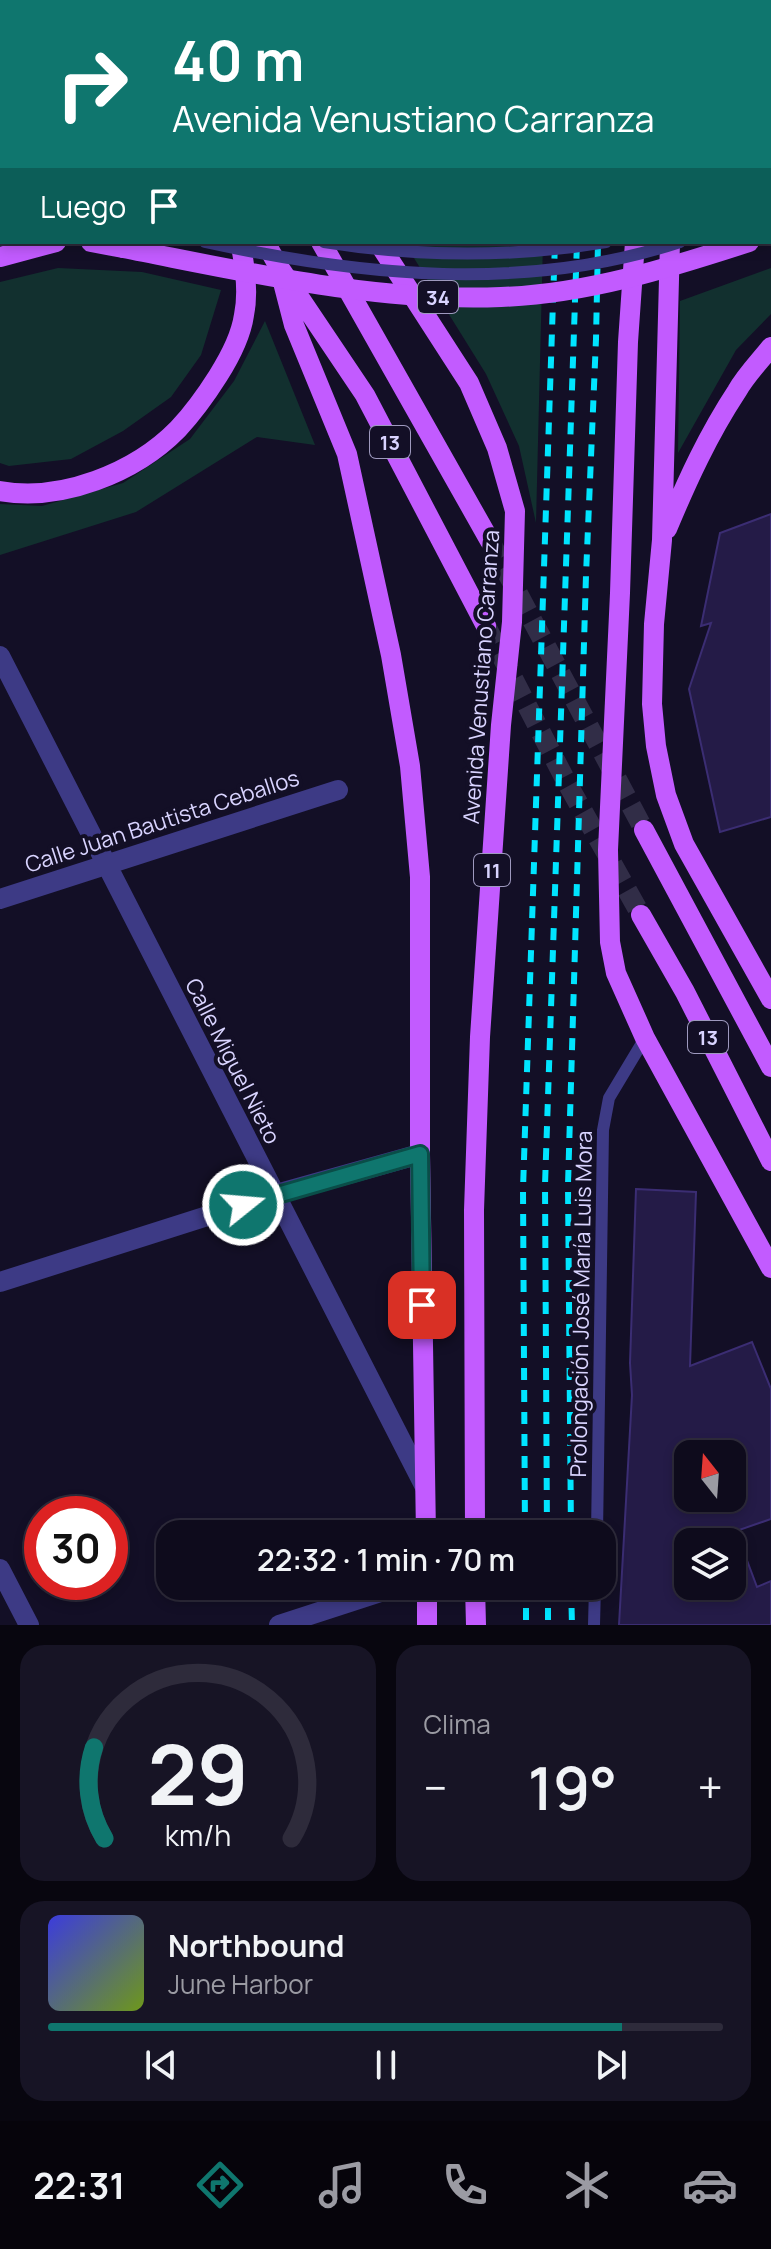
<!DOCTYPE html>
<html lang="es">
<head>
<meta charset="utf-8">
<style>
	:root { --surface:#0e0b1c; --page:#171425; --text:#f1f3f6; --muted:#9b9ba3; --line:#2e2b3b; --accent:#0f766e }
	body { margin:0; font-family:Manrope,sans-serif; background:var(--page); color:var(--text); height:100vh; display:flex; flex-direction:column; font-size:30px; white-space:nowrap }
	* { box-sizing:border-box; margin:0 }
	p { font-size:26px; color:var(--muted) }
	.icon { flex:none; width:44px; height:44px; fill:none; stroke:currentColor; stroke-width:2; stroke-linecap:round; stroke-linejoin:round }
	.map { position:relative; height:1625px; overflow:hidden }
	.side { display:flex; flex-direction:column; gap:20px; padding:20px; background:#08060f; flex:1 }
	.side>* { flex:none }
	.hud { position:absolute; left:0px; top:0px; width:772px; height:244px; box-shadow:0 4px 12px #0003,0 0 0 2px var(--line); background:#0f766e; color:#fff; overflow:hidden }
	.needle { width:52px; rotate:343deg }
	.fabs { position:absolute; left:674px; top:1440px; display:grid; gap:16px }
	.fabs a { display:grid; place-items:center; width:72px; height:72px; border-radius:16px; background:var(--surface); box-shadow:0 4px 12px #0003,0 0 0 2px var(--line); font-size:40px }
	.speed { position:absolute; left:24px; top:1496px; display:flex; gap:16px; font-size:40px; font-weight:700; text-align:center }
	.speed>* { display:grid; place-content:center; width:104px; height:104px; border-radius:50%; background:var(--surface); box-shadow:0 4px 12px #0003,0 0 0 2px var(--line); line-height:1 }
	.speed .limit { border:12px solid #d22; background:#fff; color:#111 }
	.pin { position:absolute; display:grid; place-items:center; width:68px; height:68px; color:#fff; margin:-34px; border-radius:16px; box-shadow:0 4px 12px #0006 }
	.me { position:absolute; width:88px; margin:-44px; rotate:73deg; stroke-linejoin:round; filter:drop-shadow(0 0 6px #0008) }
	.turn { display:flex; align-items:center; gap:28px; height:168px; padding:0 40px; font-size:36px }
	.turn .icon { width:104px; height:104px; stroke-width:2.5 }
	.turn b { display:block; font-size:56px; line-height:68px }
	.then { display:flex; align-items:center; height:76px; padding:0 40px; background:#0003; gap:16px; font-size:30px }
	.big { font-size:60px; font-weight:600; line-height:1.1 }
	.side .tile { flex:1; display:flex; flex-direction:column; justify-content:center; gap:12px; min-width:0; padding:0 28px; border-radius:24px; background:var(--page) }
	.side .dial { align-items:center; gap:0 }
	.dial svg { height:208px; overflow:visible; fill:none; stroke:var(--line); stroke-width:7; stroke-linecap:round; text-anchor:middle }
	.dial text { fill:var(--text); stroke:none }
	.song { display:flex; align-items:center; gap:24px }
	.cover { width:96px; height:96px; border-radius:12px; background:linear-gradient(135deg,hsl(240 70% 55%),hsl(80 70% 35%)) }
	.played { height:8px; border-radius:4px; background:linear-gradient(90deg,var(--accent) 85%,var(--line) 85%) }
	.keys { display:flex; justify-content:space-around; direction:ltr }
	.heat { display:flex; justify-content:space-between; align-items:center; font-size:44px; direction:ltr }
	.side .tiles { flex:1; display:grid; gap:20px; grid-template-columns:1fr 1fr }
	.tile:last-child { grid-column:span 2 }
	.trip { position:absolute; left:156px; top:1520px; width:460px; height:80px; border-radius:24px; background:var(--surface); box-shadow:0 4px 12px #0003,0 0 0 2px var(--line); font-weight:600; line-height:80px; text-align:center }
	.tabs { display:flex; height:128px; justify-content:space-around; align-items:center; background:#06040b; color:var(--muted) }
	.tabs .icon { width:56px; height:56px }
	.tabs .active { color:var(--accent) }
	.tabs b { font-size:36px; color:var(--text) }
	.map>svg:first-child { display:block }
</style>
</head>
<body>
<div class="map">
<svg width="771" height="1625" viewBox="0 0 771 1625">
	<rect width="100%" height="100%" fill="#130f26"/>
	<path fill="#12302f" d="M404,242H543L536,523L519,446L486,374Z
		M58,268L142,272L221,290L201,355L171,397L123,431L71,459L9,466L0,463V282Z
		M771,268V314L736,350L678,453L680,301Z
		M265,321L315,445L257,437L136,512L0,555V504L42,506L123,483L190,439L234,381Z"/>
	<path fill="#241b47" stroke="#3b2d73" stroke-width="2" fill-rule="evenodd" d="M771,514V817L720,832L689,689L711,623L701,626L720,533Z
		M636,1189L696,1192L690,1366L752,1342L771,1389V1519L736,1531L757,1587L771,1581V1625H619L632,1395L630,1363ZM688,1454H732V1498H688ZM688,1542H732V1586H688Z"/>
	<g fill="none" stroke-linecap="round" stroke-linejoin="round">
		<path stroke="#312d47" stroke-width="20" stroke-dasharray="20 10" stroke-linecap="butt" d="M490,541L644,830
			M486,626L567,783L641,915"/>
		<path stroke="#3d3a85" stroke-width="12" d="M0,180H2
			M770,187H771
			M0,201L2,202
			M770,210H771
			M597,1534L603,1130L609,1098L645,1038
			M594,1625L595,1586"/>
		<path stroke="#3d3a85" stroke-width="20" d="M264,0L265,2
			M0,656C144,932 282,1211 425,1487
			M0,899L338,790
			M0,1282L273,1195L420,1154
			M0,1569L29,1625
			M279,1625L399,1586"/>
		<path stroke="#c25bff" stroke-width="20" d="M130,0L131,2
			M184,0L185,2
			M224,0L225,2
			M26,2L27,0
			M666,2L667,0
			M703,2L704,0
			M0,30L2,28
			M0,160H2
			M770,163L771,162
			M0,227H2
			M770,233L771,232
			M91,242L123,248
			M265,242L279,267L365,395L486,626
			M321,242L490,541
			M378,242L469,383L497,448L515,511L512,622L501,725L480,1037L474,1210L475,1534
			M635,242L628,342L620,593L608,850L610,942L616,973L645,1038L771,1268
			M670,242L662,540L654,624L652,704L656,746L666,795L684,844L771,999
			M0,257L56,242
			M279,267L294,325L347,454L391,655L410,766L420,877V1154L426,1534
			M0,491C61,502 135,473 178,429C193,413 206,395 218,376C230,357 241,336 244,315C249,291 245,265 240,242
			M667,529C687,481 708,435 737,391C746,375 760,361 771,347
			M644,830L771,1067
			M641,915L685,992L771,1161
			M427,1586V1625
			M475,1586L476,1625"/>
		<path stroke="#00e5ff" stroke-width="6" stroke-dasharray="12 10" stroke-linecap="butt" d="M561,2L562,0
			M586,2V0
			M609,2L610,0
			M630,2L631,0
			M525,1534L523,1189L555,242
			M547,1534L545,1185L577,242
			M571,1534L568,1185L586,575L596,339L598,242
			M526,1586V1625
			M548,1586V1625
			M571,1586L572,1625"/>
		<path stroke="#3d3a85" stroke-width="12" d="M205,242C361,276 525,293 680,242
			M324,242C418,257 512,258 606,242"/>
		<path stroke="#c25bff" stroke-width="20" d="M123,248C247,272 374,302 501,297C587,294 669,268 749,242"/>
	</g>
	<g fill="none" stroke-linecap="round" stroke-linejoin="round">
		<g stroke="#0a4d48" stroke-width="20">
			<path id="route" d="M243,1205L420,1154L422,1305"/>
		</g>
		<use href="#route" stroke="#0f766e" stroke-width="14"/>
	</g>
	<g text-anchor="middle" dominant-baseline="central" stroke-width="8" stroke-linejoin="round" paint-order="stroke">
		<g fill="#130f26" stroke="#9e99be" stroke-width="2">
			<rect x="418" y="281" width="40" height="32" rx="6"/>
			<rect x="370" y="426" width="40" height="32" rx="6"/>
			<rect x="474" y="854" width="36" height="32" rx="6"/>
			<rect x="688" y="1021" width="40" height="32" rx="6"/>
		</g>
		<g font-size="20" font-weight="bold" fill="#d9d4ff">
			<text x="438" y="297">34</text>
			<text x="390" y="442">13</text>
			<text x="492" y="870">11</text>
			<text x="708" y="1037">13</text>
		</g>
		<g font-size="22" fill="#d9d4ff" stroke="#130f26">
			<text transform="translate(481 677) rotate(-86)">Avenida Venustiano Carranza</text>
			<text transform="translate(162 821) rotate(-18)">Calle Juan Bautista Ceballos</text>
			<text transform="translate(233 1061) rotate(63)">Calle Miguel Nieto</text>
			<text transform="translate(581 1304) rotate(-89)">Prolongación José María Luis Mora</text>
		</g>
	</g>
</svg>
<div class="fabs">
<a><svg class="needle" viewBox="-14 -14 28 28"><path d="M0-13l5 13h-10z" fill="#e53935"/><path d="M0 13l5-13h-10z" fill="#9b9ba3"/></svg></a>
<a><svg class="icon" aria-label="layers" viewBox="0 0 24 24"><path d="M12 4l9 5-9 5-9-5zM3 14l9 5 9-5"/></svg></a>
</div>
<div class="speed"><div class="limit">30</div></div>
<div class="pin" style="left:422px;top:1305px;background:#d93025"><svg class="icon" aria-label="arrive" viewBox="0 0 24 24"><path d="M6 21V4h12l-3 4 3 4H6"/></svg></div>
<svg class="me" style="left:243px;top:1205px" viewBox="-20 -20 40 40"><circle r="17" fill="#0f766e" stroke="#fff" stroke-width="3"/><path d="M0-11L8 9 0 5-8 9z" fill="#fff"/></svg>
<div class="trip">22:32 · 1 min · 70 m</div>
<div class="hud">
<div class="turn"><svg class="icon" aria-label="right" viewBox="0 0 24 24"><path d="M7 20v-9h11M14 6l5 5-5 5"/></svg><div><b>40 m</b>Avenida Venustiano Carranza</div></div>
<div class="then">Luego<svg class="icon" aria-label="arrive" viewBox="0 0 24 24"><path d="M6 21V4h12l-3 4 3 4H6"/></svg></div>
</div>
</div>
<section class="side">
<div class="tiles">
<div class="tile dial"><svg viewBox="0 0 100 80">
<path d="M14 69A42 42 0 1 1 86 69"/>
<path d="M14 69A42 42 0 0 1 10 34" stroke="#0f766e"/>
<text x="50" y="56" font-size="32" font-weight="700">29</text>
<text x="50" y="72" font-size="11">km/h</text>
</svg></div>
<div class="tile"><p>Clima</p>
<div class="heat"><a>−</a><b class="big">19°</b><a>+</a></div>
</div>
<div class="tile">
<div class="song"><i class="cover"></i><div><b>Northbound</b><p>June Harbor</p></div></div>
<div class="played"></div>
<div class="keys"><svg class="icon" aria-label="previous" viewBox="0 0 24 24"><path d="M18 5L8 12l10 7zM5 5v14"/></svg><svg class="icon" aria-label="pause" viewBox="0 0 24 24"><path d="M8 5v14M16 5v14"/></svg><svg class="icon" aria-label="next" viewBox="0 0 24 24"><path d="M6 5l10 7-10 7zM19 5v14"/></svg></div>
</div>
</div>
</section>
<nav class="tabs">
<b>22:31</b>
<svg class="icon active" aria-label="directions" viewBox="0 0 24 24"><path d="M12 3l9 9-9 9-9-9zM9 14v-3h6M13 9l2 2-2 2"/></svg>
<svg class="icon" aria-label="music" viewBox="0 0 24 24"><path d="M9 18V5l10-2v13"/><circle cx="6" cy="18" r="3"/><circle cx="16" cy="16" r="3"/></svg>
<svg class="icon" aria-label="phone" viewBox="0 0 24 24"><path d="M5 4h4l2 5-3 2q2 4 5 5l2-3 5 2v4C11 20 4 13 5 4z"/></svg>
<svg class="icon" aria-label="climate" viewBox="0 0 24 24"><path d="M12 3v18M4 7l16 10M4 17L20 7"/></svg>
<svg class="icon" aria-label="car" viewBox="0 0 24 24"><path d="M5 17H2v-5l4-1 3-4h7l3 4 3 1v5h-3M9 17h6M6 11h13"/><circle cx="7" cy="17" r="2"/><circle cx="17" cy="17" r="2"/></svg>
</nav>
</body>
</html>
